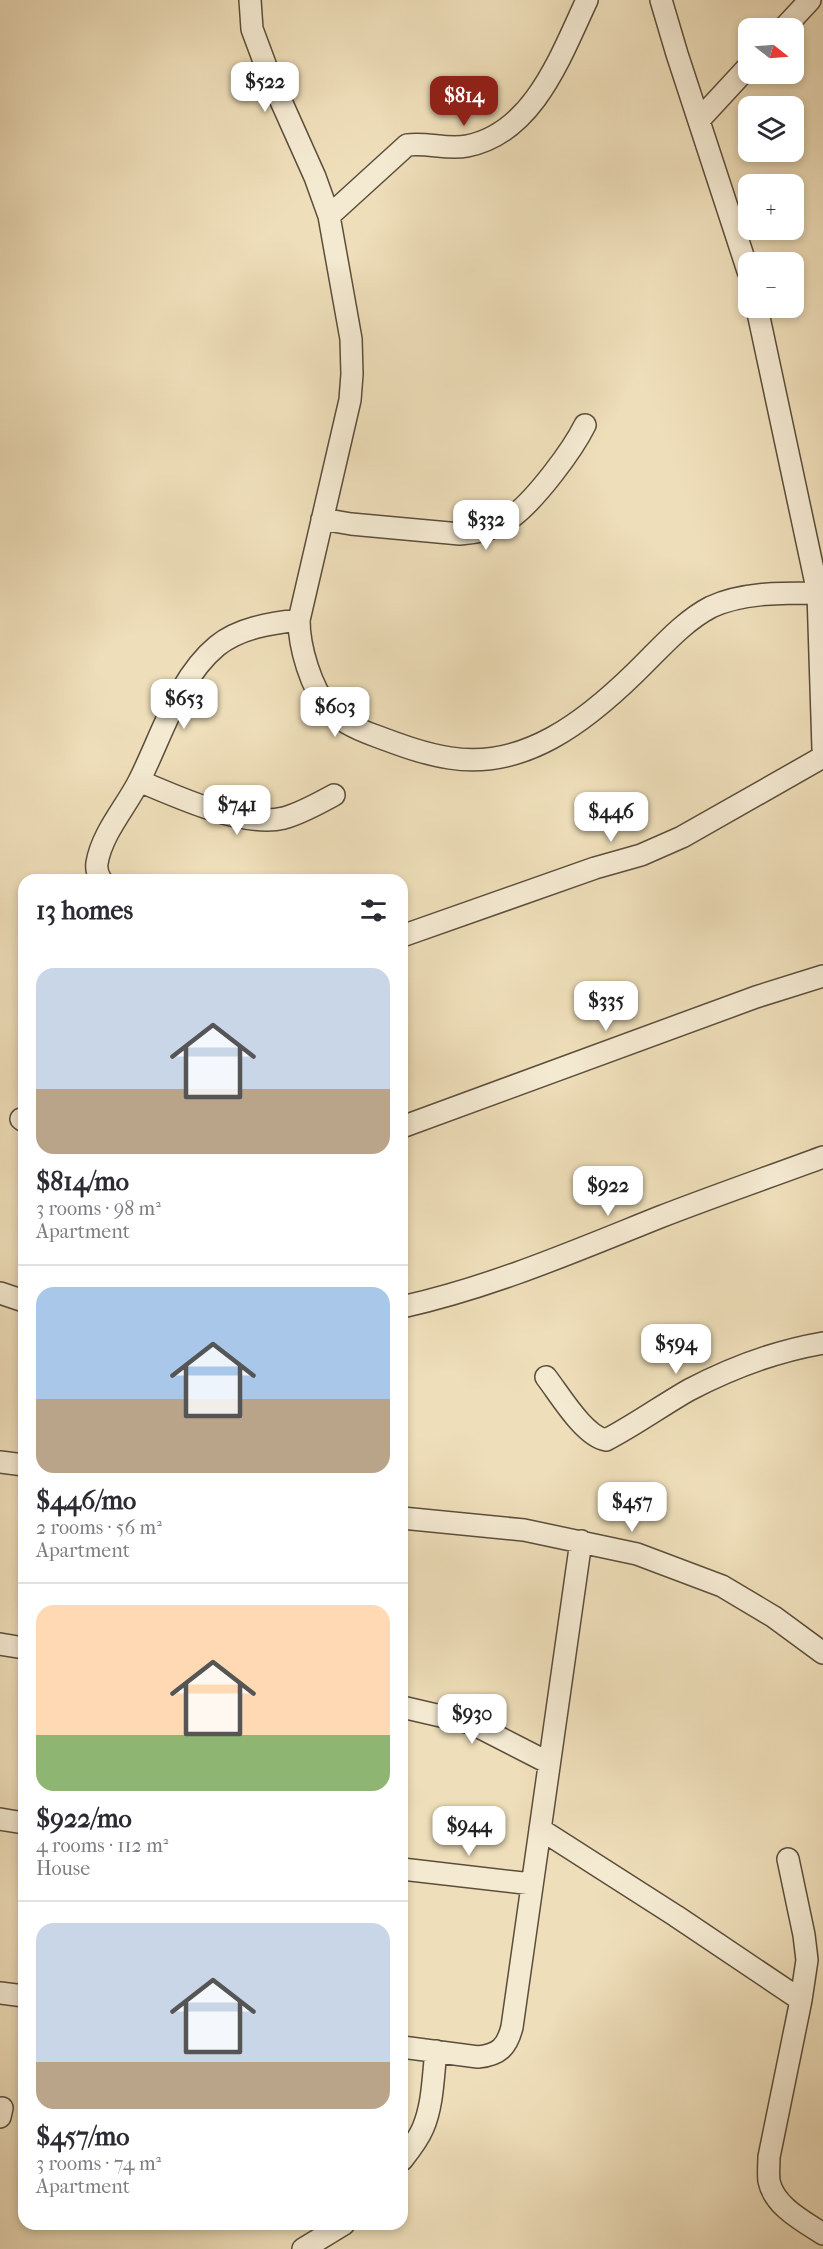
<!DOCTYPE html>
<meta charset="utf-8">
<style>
body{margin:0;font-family:"IM FELL French Canon",serif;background:#f2f2f3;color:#2b2b33;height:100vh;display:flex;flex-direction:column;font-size:22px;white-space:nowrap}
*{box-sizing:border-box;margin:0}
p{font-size:20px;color:#7c7c81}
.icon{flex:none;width:33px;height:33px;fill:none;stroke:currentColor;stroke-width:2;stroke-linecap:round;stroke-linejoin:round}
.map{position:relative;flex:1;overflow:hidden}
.sheet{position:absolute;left:18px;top:874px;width:390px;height:1356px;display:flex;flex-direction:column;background:#fff;border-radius:18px;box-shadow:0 3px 9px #0003}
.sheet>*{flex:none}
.needle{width:39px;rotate:107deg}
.controls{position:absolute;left:738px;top:18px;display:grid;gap:12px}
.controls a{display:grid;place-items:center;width:66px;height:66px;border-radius:12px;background:#fff;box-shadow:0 3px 9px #0003;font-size:30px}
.price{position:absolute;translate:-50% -51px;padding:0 14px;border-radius:12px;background:#fff;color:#222;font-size:20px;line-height:39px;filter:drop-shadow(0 2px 3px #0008)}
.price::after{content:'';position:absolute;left:50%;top:36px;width:18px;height:14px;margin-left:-9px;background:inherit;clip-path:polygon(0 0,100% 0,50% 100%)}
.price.active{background:#8f2418;color:#fff}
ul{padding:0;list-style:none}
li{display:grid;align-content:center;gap:12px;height:318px;padding:0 18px}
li+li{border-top:2px solid #e1e1e2}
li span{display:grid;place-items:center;height:186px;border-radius:18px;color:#555}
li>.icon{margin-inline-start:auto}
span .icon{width:108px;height:108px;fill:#fffc;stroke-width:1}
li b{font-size:26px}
h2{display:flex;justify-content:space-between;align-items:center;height:72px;padding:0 18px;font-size:26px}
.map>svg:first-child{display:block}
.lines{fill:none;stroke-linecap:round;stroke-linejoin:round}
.minor-casing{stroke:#5c4e3c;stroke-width:24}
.minor{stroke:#f4ead2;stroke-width:21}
</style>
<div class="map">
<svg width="823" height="2249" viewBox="0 0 823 2249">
<rect width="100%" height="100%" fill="#eedeb9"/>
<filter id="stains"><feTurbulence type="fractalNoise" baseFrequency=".00333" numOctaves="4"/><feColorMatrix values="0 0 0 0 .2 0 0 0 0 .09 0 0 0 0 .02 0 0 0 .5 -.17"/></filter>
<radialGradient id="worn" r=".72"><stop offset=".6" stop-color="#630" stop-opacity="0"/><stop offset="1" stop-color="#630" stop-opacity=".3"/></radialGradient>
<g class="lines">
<defs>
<path id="minor" d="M250 0 252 29 268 72 315 177 329 216 351 339 352 374 350 400 299 620C299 647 311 688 329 709 340 722 359 730 376 736 400 745 424 754 450 758 524 770 586 721 636 672 659 650 682 622 711 607 743 592 784 593 818 593
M661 0 677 54 748 271
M784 28 810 0
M699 120 748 67
M329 216 407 145C427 142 447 150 467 146 534 133 561 55 587 0
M757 308 818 593 823 749
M322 519 351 524 460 534C478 533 497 529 512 517 536 499 572 451 585 425
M139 781C178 797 243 828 284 818 302 813 319 803 334 795
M101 880C98 875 96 869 97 863 102 833 126 807 139 781 161 738 178 678 217 646 239 628 271 623 299 620
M402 936 595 868 641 855 682 837 823 757
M21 1119 24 1121
M402 1127 756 997 823 976
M0 1293 24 1301
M402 1307C492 1287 575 1251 660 1217 714 1196 769 1177 823 1157
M546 1377C560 1395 584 1436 606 1440 635 1425 661 1406 689 1390 731 1368 776 1351 823 1343
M0 1462 24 1465
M402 1518 524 1530 637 1554 722 1586 774 1617 823 1653
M0 1644 24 1648
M402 1707 471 1723 549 1763
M0 1819 24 1823
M540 1829 676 1916 801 2000
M788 1859 804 1935 807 1960 801 2000 769 2157C769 2164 768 2173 769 2181 774 2206 803 2221 823 2234
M402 1869 532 1884
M0 1993 24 1996
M402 2047 478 2057C499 2055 507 2047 512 2027L581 1541
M0 2117 2 2108
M402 2160C410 2150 418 2140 423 2128 433 2105 433 2076 436 2051
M303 2249 344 2224"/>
</defs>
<!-- minor casing -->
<use href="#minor" class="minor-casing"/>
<!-- minor -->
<use href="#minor" class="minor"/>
</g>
<rect width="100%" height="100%" filter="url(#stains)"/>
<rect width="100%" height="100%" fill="url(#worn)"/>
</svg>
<div class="controls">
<a><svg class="needle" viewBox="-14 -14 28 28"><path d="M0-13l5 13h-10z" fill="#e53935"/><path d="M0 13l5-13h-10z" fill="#7c7c81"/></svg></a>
<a><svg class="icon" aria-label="layers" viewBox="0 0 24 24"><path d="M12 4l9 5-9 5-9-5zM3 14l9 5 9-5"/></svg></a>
<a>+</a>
<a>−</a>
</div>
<b class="price" style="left:265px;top:113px">$522</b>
<b class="price active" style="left:464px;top:127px">$814</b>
<b class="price" style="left:486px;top:551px">$332</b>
<b class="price" style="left:184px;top:730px">$653</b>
<b class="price" style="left:335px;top:738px">$603</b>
<b class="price" style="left:237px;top:836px">$741</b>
<b class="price" style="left:611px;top:843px">$446</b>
<b class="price" style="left:606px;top:1032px">$335</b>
<b class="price" style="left:608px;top:1217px">$922</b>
<b class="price" style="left:676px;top:1375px">$594</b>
<b class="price" style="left:632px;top:1533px">$457</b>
<b class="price" style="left:472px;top:1745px">$930</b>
<b class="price" style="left:469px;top:1857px">$944</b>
<section class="sheet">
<h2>13 homes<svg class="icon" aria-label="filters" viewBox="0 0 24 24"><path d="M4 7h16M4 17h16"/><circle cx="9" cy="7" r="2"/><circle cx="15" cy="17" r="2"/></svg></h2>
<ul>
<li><span style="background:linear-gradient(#c9d6e8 65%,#b9a48a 0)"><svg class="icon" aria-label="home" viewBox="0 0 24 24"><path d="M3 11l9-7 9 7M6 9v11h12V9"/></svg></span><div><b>$814/mo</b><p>3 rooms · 98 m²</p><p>Apartment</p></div></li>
<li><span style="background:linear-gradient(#a9c7e8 60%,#b9a48a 0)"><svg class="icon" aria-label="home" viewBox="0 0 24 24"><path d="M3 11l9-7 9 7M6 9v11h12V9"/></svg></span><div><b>$446/mo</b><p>2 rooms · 56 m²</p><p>Apartment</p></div></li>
<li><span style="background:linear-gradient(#ffd9b3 70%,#8fb573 0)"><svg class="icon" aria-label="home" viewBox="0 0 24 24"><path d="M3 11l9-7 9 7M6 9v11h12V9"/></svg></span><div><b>$922/mo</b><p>4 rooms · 112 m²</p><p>House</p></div></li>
<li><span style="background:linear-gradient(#c9d6e8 75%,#b9a48a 0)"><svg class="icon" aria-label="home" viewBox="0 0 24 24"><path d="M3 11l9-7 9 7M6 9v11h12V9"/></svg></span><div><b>$457/mo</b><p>3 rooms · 74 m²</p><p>Apartment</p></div></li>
</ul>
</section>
</div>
